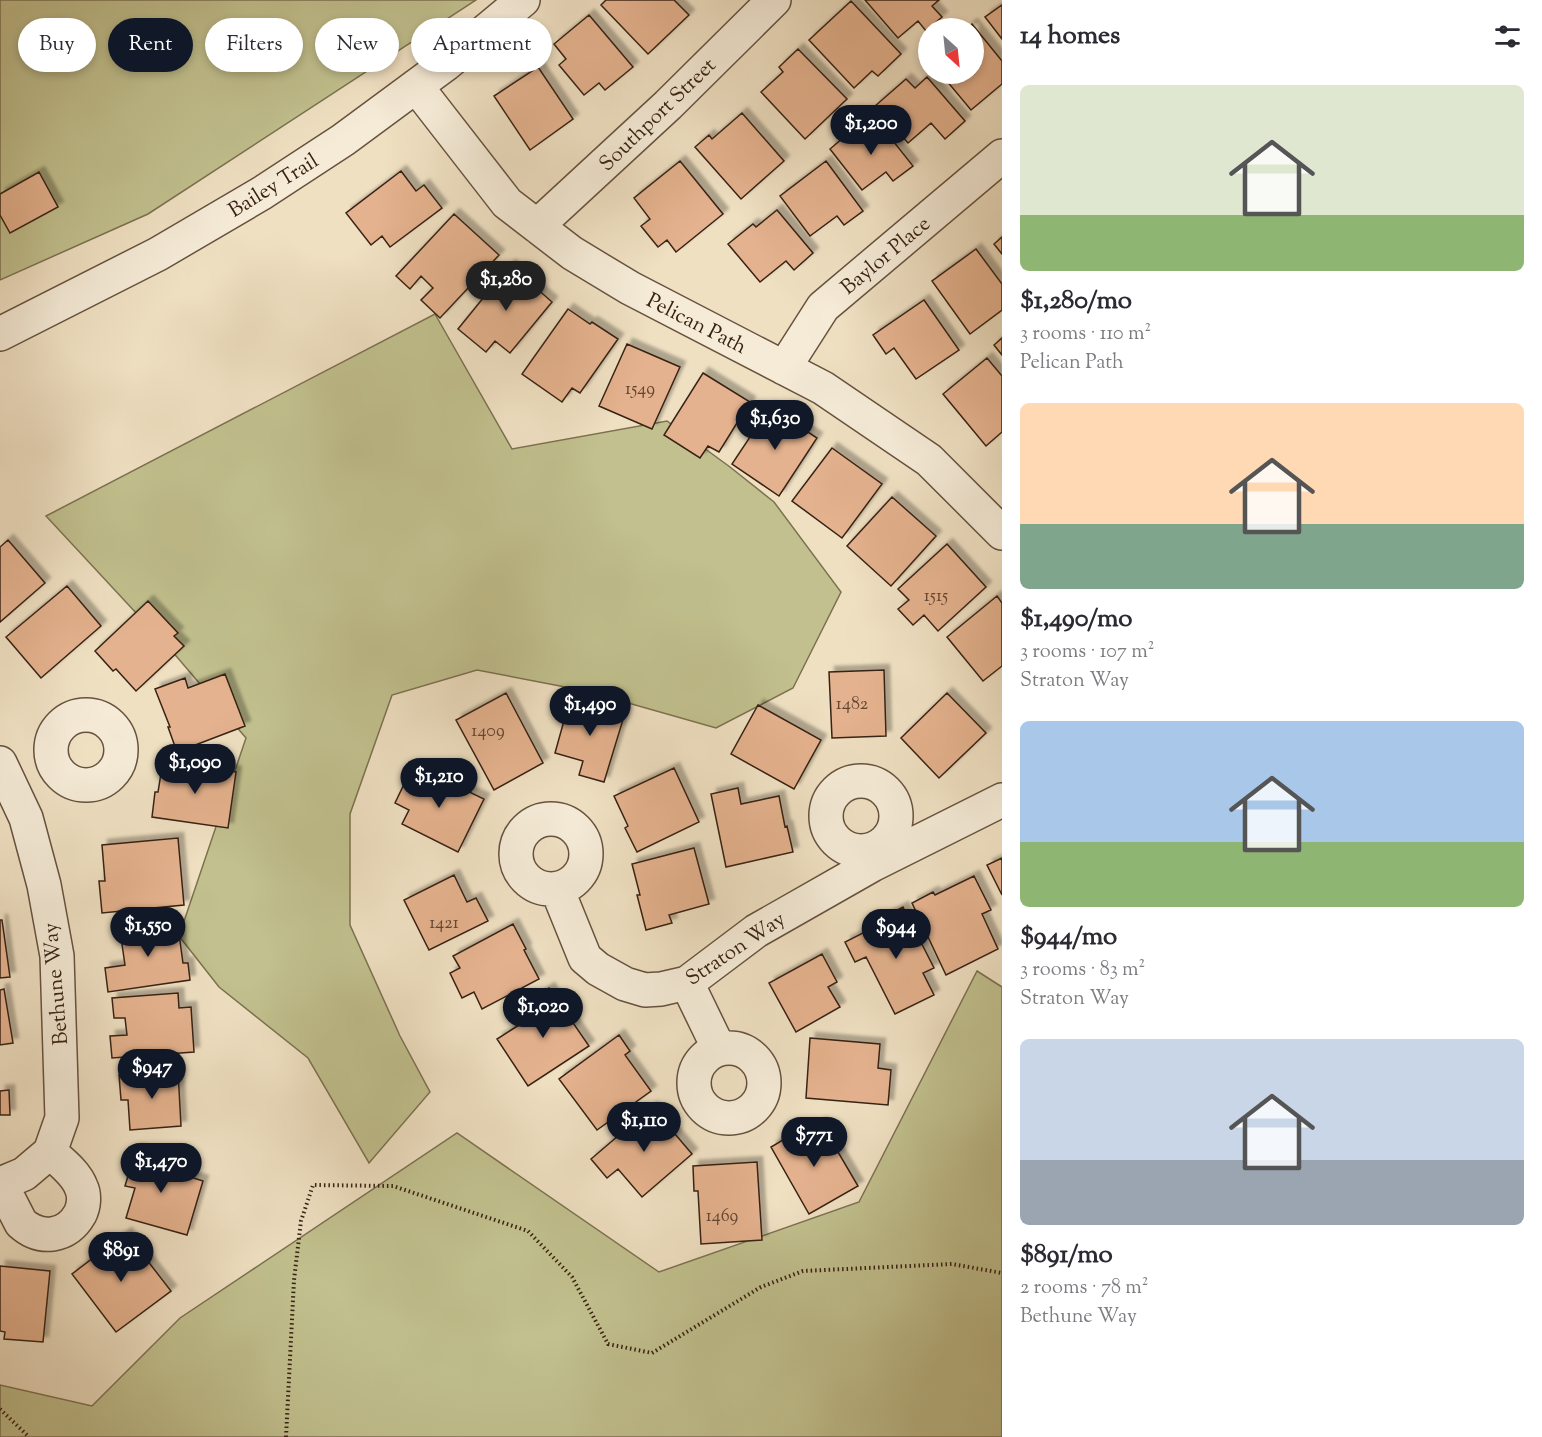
<!DOCTYPE html>
<meta charset="utf-8">
<style>
body{margin:0;font-family:"Sorts Mill Goudy",serif;background:#f7f7f7;color:#2b2b33;height:100vh;display:flex;flex-direction:column;font-size:22px;white-space:nowrap}
*{box-sizing:border-box;margin:0}
p{font-size:20px;color:#7c7c81}
.icon{flex:none;width:33px;height:33px;fill:none;stroke:currentColor;stroke-width:2;stroke-linecap:round;stroke-linejoin:round}
.map{position:relative;flex:1;overflow:hidden}
.drawer{display:flex;flex-direction:column;background:#fff;width:540px}
.drawer>*{flex:none}
.banner{position:absolute;left:18px;top:18px;width:570px;height:54px;display:flex;gap:12px}
.needle{width:39px;rotate:153deg}
.buttons{position:absolute;left:918px;top:18px;display:grid;gap:12px}
.buttons a{display:grid;place-items:center;width:66px;height:66px;border-radius:50%;background:#fff;box-shadow:0 3px 9px #0003;font-size:30px}
.price{position:absolute;translate:-50% -51px;padding:0 14px;border-radius:21px;background:#111827;color:#fff;font-size:20px;line-height:39px;filter:drop-shadow(0 2px 3px #0008)}
.price::after{content:'';position:absolute;left:50%;top:36px;width:18px;height:14px;margin-left:-9px;background:inherit;clip-path:polygon(0 0,100% 0,50% 100%)}
.price.active{background:#222;color:#fff}
ul{padding:0;list-style:none}
li{display:grid;align-content:center;gap:12px;height:318px;padding:0 18px}
li span{display:grid;place-items:center;height:186px;border-radius:9px;color:#555}
li>.icon{margin-inline-start:auto}
span .icon{width:108px;height:108px;fill:#fffc;stroke-width:1}
li b{font-size:26px}
h2{display:flex;justify-content:space-between;align-items:center;height:72px;padding:0 18px;font-size:26px}
.tag{padding:0 21px;border-radius:27px;background:#fff;box-shadow:0 3px 9px #0003;font-size:21px;line-height:54px}
.tag.active{background:#111827;color:#fff}
main{display:flex;flex:1;min-height:0}
.map>svg:first-child{display:block}
.green{fill:#c1c08e;stroke:#7c7150;stroke-width:1.5}
.building{fill:#e4b28e;stroke:#382213;stroke-width:1.5;filter:url(#shadow)}
.lines{fill:none;stroke-linecap:round;stroke-linejoin:round}
.minor-casing{stroke:#66523f;stroke-width:36}
.path{stroke:#382213;stroke-width:4;stroke-dasharray:1.5 3;stroke-linecap:butt}
.minor{stroke:#f5ebd7;stroke-width:33}
.labels{text-anchor:middle;stroke-width:4.5;stroke-linejoin:round;paint-order:stroke}
.number-label{font-size:18px;fill:#634632}
.street-label{font-size:21px;fill:#382213;stroke:#f5ebd7}
</style>
<main>
<div class="map">
<svg width="1002" height="1437" viewBox="0 0 1002 1437">
<defs>
<filter id="shadow"><feDropShadow dx="5.5" dy="-5.5" stdDeviation="1.5" flood-color="#0004"/></filter>
</defs>
<rect width="100%" height="100%" fill="#efe0c2"/>
<filter id="stains"><feTurbulence type="fractalNoise" baseFrequency=".00333" numOctaves="4"/><feColorMatrix values="0 0 0 0 .2 0 0 0 0 .09 0 0 0 0 .02 0 0 0 .5 -.17"/></filter>
<radialGradient id="worn" r=".72"><stop offset=".6" stop-color="#630" stop-opacity="0"/><stop offset="1" stop-color="#630" stop-opacity=".3"/></radialGradient>
<!-- green -->
<path class="green" d="M0 0H476L148 214 0 280Z
M435 314 512 449 667 421 730 467 774 502 841 592 793 688 716 728 586 691 477 670 392 695 350 814V925L400 1036 430 1092 369 1163 308 1058 219 987 179 936 246 738 177 657 46 516Z
M977 971 1002 987V1437H0V1385L92 1406 180 1318 457 1133 659 1272 859 1202Z"/>
<!-- building -->
<path class="building" d="M606 0H674L689 15 648 54 601 5Z
M865 0H939L932 6 942 17 926 31 918 21 898 38Z
M851 1 901 54 878 76 872 71 854 88 809 40Z
M1002 5V39L985 17Z
M589 15 633 67 605 90 599 83 584 95 559 65 566 59 554 44Z
M972 24 1002 61V84L971 110 941 74H974V28H967Z
M798 49 847 99 805 139 761 92 783 72 779 67Z
M538 67 573 119 530 150 494 96Z
M927 77 965 121 945 139 931 123 908 143 875 106 906 79 915 88Z
M742 113 784 161 741 199 695 147 709 135 712 139Z
M878 122 913 166 893 181 886 172 862 190 830 149 850 132 856 139Z
M680 161 723 214 676 252 667 240 658 247 641 226 650 219 634 198Z
M826 161 863 211 844 225 837 216 810 236 780 196Z
M401 171 416 191 424 185 442 208 390 247 382 236 371 245 346 213Z
M39 172 58 207 10 233 0 215V194Z
M777 210 813 253 794 270 786 261 760 282 728 244 753 224 756 227Z
M454 214 499 255 440 318 421 300 433 288 421 276 410 289 396 276Z
M1002 237V254L994 244Z
M976 249 1002 284V310L970 334 932 281Z
M510 265 552 302 510 353 495 341 486 352 458 329Z
M924 300 959 350 916 379 894 348 886 354 873 335Z
M568 309 590 324 592 322 618 339 580 393 572 388 562 402 522 374Z
M1002 338V355L994 345Z
M627 344 680 367 652 429 599 406Z
M987 358 1002 376V432L986 446 943 394Z
M703 373 750 402 719 452 708 446 700 458 664 435Z
M770 407 817 438 779 496 732 464Z
M832 448 882 484 842 538 792 501Z
M892 497 936 536 891 586 847 546Z
M8 540 45 583 0 622V547Z
M947 544 986 587 938 631 924 615 913 625 898 609 909 600 898 589Z
M67 586 101 626 41 678 6 637Z
M997 596 1002 603V666L983 681 947 637Z
M148 601 178 633 174 636 184 646 136 691 116 669 113 671 95 651Z
M884 670 886 736 832 738 829 672Z
M225 674 245 726 177 752 168 727H170L155 689 185 678 188 688Z
M506 693 543 763 494 790 456 720Z
M947 693 986 733 939 778 901 738Z
M570 699 594 706 595 704 625 713 604 782 579 775 583 761 555 753Z
M758 705 821 740 794 789 731 754Z
M163 761 236 772 228 828 152 817 155 792H158Z
M674 768 699 822 637 852 625 828 628 826 614 796Z
M426 771 484 799 458 852 402 824 409 810 395 803 408 776 420 782Z
M738 788 741 804 779 796 785 827 787 826 793 852 726 867 711 794Z
M178 838 184 905 102 913 99 881H105L102 845Z
M694 848 709 904 669 915 672 923 646 930 637 895H640L632 864Z
M1002 858V895L987 865Z
M454 875 467 902 476 898 488 921 429 950 404 900Z
M974 876 991 910 982 914 998 949 946 975 912 903 933 892 935 895Z
M903 907 934 968 923 973 934 995 895 1014 866 957 855 962 845 942 881 924 878 920Z
M155 919 157 930 178 927 183 963H188L190 980 108 992 105 968 125 965 119 924Z
M0 920H2L10 977 0 978Z
M513 924 526 949 524 950 539 979 482 1009 474 992 462 998 450 973 460 968 453 956Z
M822 954 837 982 828 987 840 1007 796 1032 769 983Z
M549 988 589 1046 528 1086 497 1039 530 1018 522 1006Z
M4 989 13 1043 0 1045V990Z
M178 993 179 1008 191 1007 194 1052 112 1058 110 1036 127 1035 125 1018H114L112 998Z
M619 1035 630 1051 625 1055 651 1091 597 1130 559 1079Z
M810 1038 880 1044 878 1068 891 1070 888 1105 806 1098Z
M178 1071 181 1126 130 1130 128 1100H121L119 1075Z
M9 1090 10 1115H0V1091Z
M652 1107 692 1154 642 1197 618 1169 607 1178 591 1159Z
M821 1123 858 1186 809 1214 771 1147 793 1134 795 1138Z
M136 1149 168 1158 165 1169 203 1181 187 1235 126 1218 135 1188 125 1186Z
M757 1162 762 1240 701 1244 698 1191H694L693 1166Z
M126 1233 171 1291 116 1332 72 1274Z
M0 1266 50 1271 43 1342 4 1339 5 1332 0 1331Z"/>
<g class="lines">
<defs>
<path id="minor" d="M416 86 507 203 572 253 630 288 823 388 929 460 1002 533
M537 226 668 105 774 0
M0 334 158 254 262 193 343 140 446 64 523 0
M784 368 823 307 1002 156
M51 750a35 35 0 1 1 70 0a35 35 0 1 1-70 0Z
M0 763 26 818 44 885 57 956 62 1118 50 1152 24 1174 0 1184
M826 816a35 35 0 1 1 70 0a35 35 0 1 1-70 0Z
M516 854a35 35 0 1 1 70 0a35 35 0 1 1-70 0Z
M557 889 585 958 598 969 625 984 645 990 661 989 687 983 756 931 872 865 1002 800
M687 983 719 1049
M694 1083a35 35 0 1 1 70 0a35 35 0 1 1-70 0Z
M1 1184 21 1223C41 1241 67 1237 80 1214 84 1206 85 1195 81 1187 76 1173 61 1162 50 1152"/>
</defs>
<!-- minor casing -->
<use href="#minor" class="minor-casing"/>
<!-- path -->
<path class="path" d="M0 1409 29 1437
M286 1437 294 1280 301 1221 313 1185 393 1186 528 1231 572 1277 608 1344 652 1353 761 1287 803 1271 952 1264 1002 1273"/>
<!-- minor -->
<use href="#minor" class="minor"/>
</g>
<g class="labels">
<!-- number labels -->
<g class="number-label">
<text x="640" y="394">1549</text>
<text x="936" y="601">1515</text>
<text x="852" y="709">1482</text>
<text x="488" y="736">1409</text>
<text x="444" y="928">1421</text>
<text x="722" y="1221">1469</text>
</g>
<!-- street labels -->
<g class="street-label">
<text transform="translate(657 114) rotate(-44)" y="7">Southport Street</text>
<text transform="translate(273 185) rotate(-32)" y="7">Bailey Trail</text>
<text transform="translate(885 255) rotate(-40)" y="7">Baylor Place</text>
<text transform="translate(697 323) rotate(27)" y="7">Pelican Path</text>
<text transform="translate(735 948) rotate(-34)" y="7">Straton Way</text>
<text transform="translate(55 984) rotate(-95)" y="7">Bethune Way</text>
</g>
</g>
<rect width="100%" height="100%" filter="url(#stains)"/>
<rect width="100%" height="100%" fill="url(#worn)"/>
</svg>
<div class="buttons">
<a><svg class="needle" viewBox="-14 -14 28 28"><path d="M0-13l5 13h-10z" fill="#e53935"/><path d="M0 13l5-13h-10z" fill="#7c7c81"/></svg></a>
</div>
<b class="price" style="left:871px;top:156px">$1,200</b>
<b class="price active" style="left:506px;top:312px">$1,280</b>
<b class="price" style="left:775px;top:451px">$1,630</b>
<b class="price" style="left:590px;top:737px">$1,490</b>
<b class="price" style="left:195px;top:795px">$1,090</b>
<b class="price" style="left:439px;top:809px">$1,210</b>
<b class="price" style="left:148px;top:958px">$1,550</b>
<b class="price" style="left:896px;top:960px">$944</b>
<b class="price" style="left:543px;top:1039px">$1,020</b>
<b class="price" style="left:152px;top:1100px">$947</b>
<b class="price" style="left:644px;top:1153px">$1,110</b>
<b class="price" style="left:814px;top:1168px">$771</b>
<b class="price" style="left:161px;top:1194px">$1,470</b>
<b class="price" style="left:121px;top:1283px">$891</b>
<div class="banner">
<a class="tag">Buy</a>
<a class="tag active">Rent</a>
<a class="tag">Filters</a>
<a class="tag">New</a>
<a class="tag">Apartment</a>
</div>
</div>
<section class="drawer">
<h2>14 homes<svg class="icon" aria-label="filters" viewBox="0 0 24 24"><path d="M4 7h16M4 17h16"/><circle cx="9" cy="7" r="2"/><circle cx="15" cy="17" r="2"/></svg></h2>
<ul>
<li><span style="background:linear-gradient(#dfe7d0 70%,#8fb573 0)"><svg class="icon" aria-label="home" viewBox="0 0 24 24"><path d="M3 11l9-7 9 7M6 9v11h12V9"/></svg></span><div><b>$1,280/mo</b><p>3 rooms · 110 m²</p><p>Pelican Path</p></div></li>
<li><span style="background:linear-gradient(#ffd9b3 65%,#7fa58c 0)"><svg class="icon" aria-label="home" viewBox="0 0 24 24"><path d="M3 11l9-7 9 7M6 9v11h12V9"/></svg></span><div><b>$1,490/mo</b><p>3 rooms · 107 m²</p><p>Straton Way</p></div></li>
<li><span style="background:linear-gradient(#a9c7e8 65%,#8fb573 0)"><svg class="icon" aria-label="home" viewBox="0 0 24 24"><path d="M3 11l9-7 9 7M6 9v11h12V9"/></svg></span><div><b>$944/mo</b><p>3 rooms · 83 m²</p><p>Straton Way</p></div></li>
<li><span style="background:linear-gradient(#c9d6e8 65%,#9aa5b1 0)"><svg class="icon" aria-label="home" viewBox="0 0 24 24"><path d="M3 11l9-7 9 7M6 9v11h12V9"/></svg></span><div><b>$891/mo</b><p>2 rooms · 78 m²</p><p>Bethune Way</p></div></li>
</ul>
</section>
</main>
